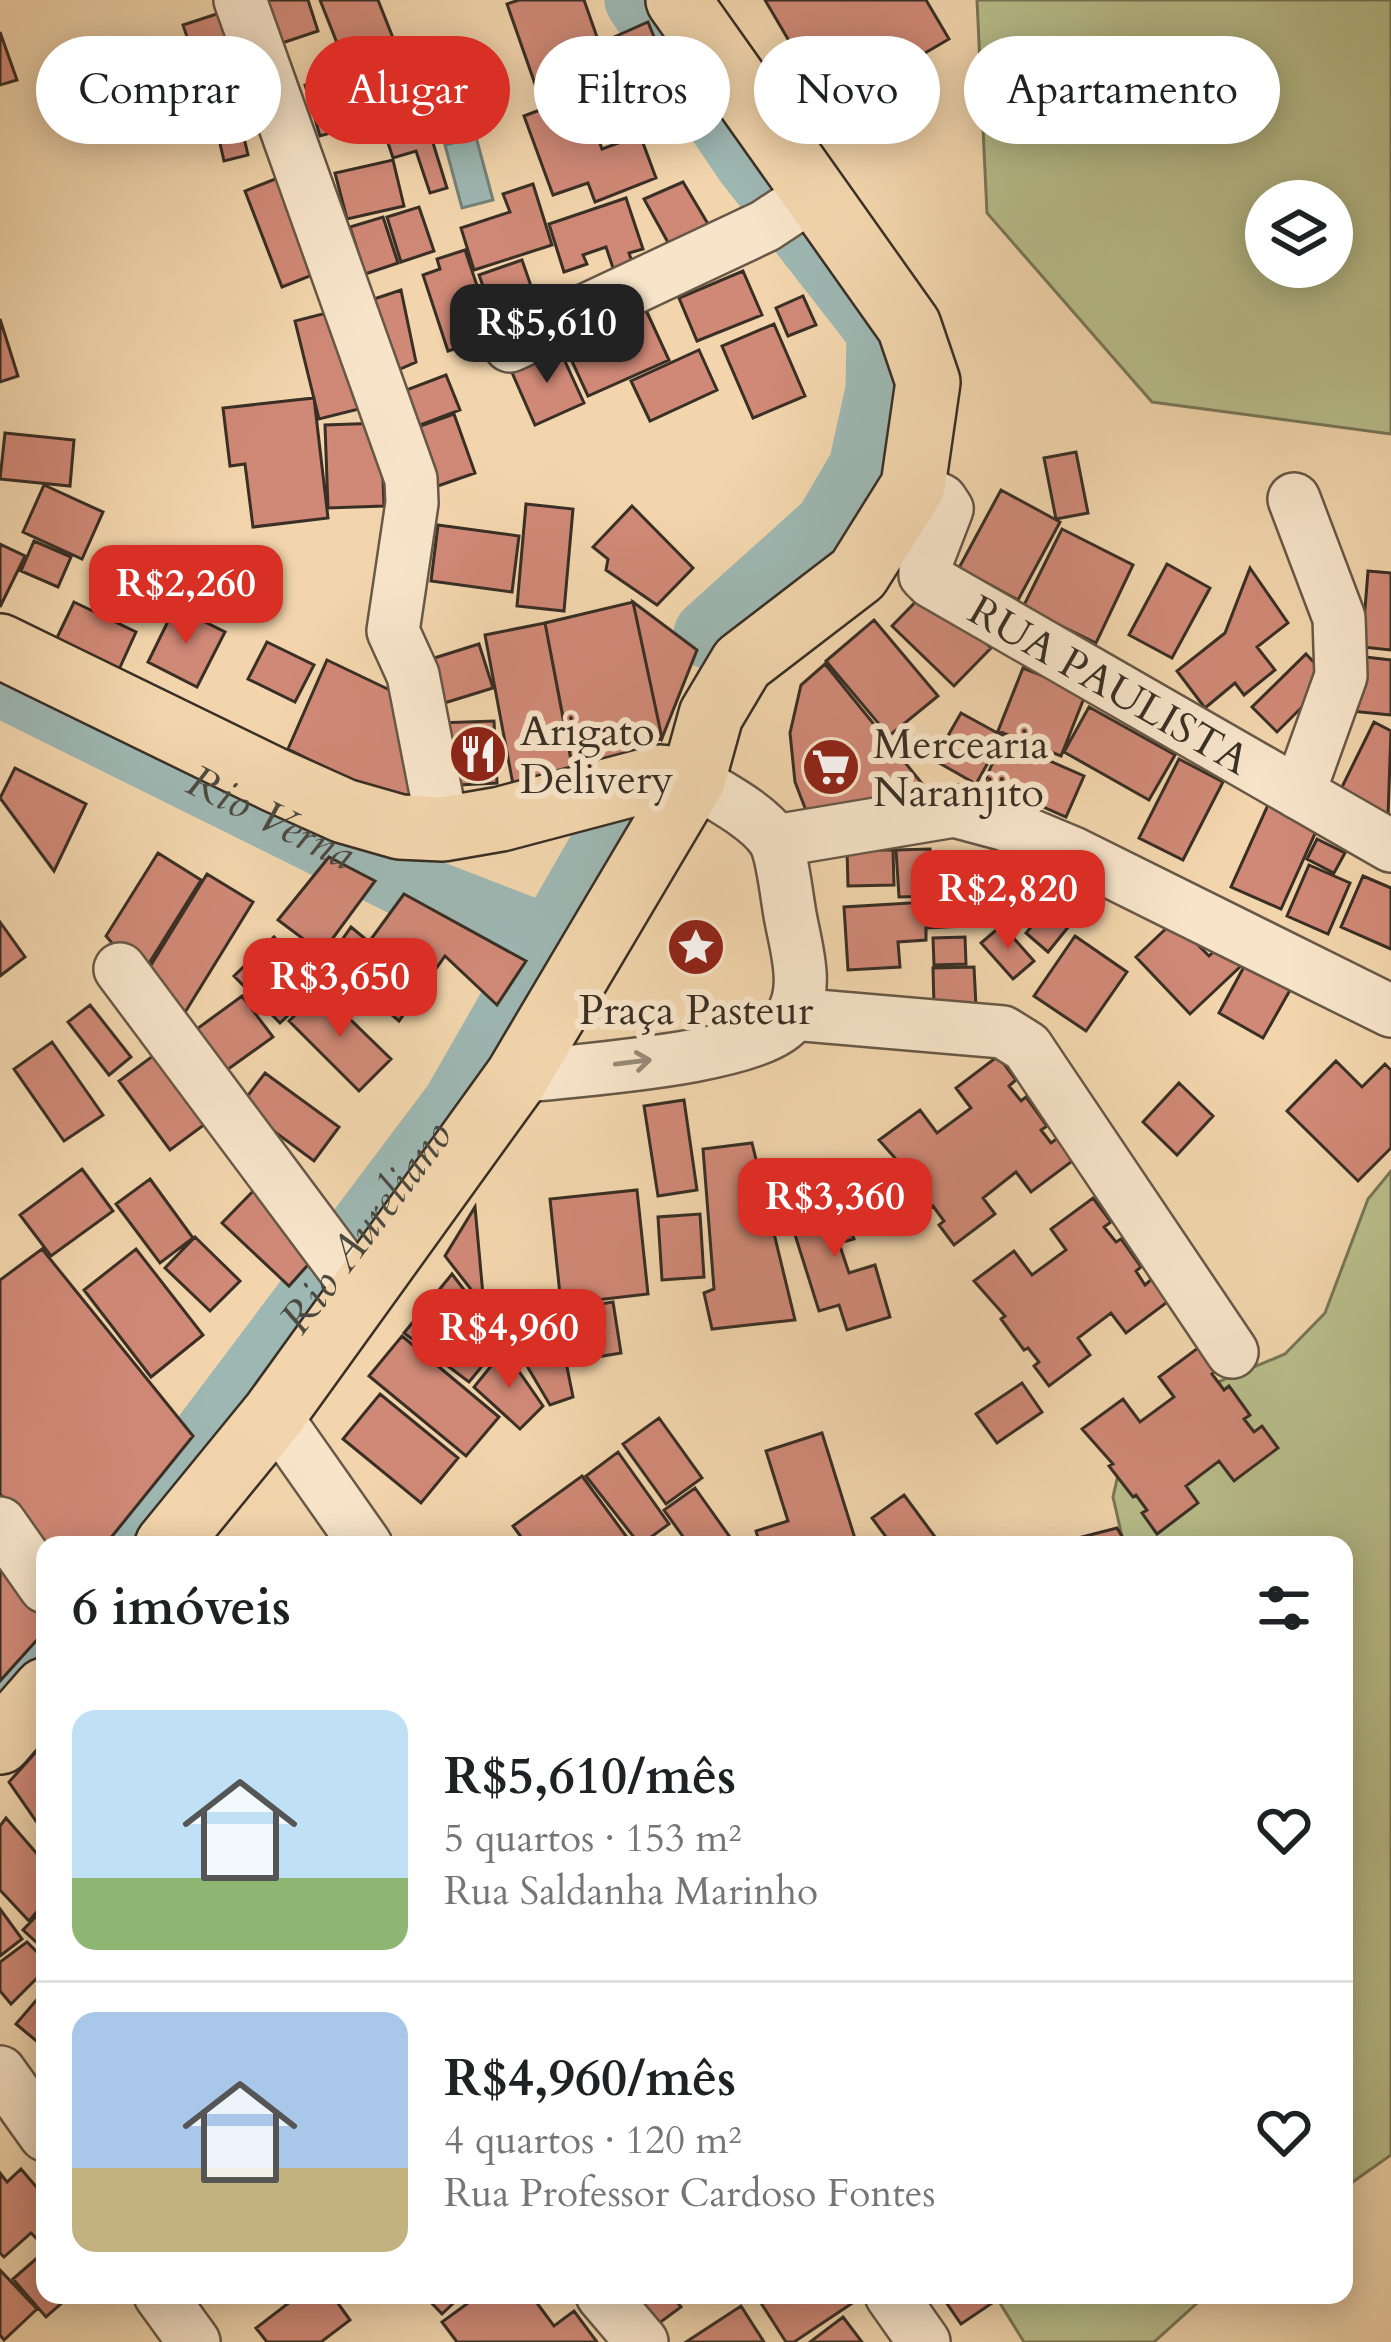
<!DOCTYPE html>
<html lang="pt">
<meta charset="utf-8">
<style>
body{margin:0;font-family:Cardo,serif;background:#f2f2f2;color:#202124;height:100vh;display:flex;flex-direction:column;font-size:45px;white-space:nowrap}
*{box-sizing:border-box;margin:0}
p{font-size:39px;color:#757577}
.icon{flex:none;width:66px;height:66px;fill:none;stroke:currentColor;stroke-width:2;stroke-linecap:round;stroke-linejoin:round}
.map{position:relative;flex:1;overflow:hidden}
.drawer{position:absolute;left:36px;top:1536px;width:1317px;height:768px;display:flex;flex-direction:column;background:#fff;border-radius:24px;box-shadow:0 6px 30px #0003}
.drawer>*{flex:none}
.banner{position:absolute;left:36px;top:36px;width:1320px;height:108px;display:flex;gap:24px}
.controls{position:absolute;left:1245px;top:180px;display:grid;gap:24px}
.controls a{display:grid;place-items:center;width:108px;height:108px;border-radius:50%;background:#fff;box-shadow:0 6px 30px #0003;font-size:60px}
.price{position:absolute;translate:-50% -102px;padding:0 27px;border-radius:24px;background:#d93025;color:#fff;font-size:39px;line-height:78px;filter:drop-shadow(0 3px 6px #0008)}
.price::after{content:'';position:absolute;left:50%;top:72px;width:36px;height:27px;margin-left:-18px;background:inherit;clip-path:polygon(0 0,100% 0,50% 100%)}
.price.active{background:#222;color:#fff}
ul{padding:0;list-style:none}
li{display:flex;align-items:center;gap:36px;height:300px;padding:0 36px}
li+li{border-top:3px solid #e0e0e0}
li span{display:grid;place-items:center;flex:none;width:336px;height:240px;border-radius:24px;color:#555}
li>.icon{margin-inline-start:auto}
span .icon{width:144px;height:144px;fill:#fffc;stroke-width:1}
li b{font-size:51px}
h2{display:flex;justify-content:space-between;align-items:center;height:144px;padding:0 36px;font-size:51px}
.chip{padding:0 42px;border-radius:54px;background:#fff;box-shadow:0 6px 30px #0003;font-size:42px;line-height:108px}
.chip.active{background:#d93025;color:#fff}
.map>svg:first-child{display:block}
.green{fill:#b8be8b;stroke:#787658;stroke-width:3;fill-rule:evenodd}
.water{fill:#9db7b2;stroke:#75817a;stroke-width:3}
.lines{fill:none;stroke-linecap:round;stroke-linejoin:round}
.river{stroke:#9db7b2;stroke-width:69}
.building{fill:#d08977;stroke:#392f25;stroke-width:3}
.minor-casing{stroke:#675847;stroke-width:56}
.major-casing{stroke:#392f25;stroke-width:68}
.minor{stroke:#f7e4c9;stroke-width:51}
.major{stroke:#f2d5ac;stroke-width:63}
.oneway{stroke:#988a77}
.labels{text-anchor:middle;stroke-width:12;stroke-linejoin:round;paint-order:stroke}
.street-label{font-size:42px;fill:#392f25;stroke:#f7e4c9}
.poi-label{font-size:42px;fill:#392f25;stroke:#f7e4c9;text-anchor:start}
.water-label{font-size:45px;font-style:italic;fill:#4d4a41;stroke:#f7e4c9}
</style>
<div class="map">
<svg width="1391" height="2342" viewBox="0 0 1391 2342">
<rect width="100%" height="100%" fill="#f2d5ac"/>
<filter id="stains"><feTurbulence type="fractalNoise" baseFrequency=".00167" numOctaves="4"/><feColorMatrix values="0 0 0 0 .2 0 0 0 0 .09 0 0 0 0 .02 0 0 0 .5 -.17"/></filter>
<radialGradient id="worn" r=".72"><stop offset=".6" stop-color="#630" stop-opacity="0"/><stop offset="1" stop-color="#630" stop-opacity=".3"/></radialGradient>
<!-- green -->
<path class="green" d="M977 0H1391V434L1152 402 987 213ZM1266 201H1332V267H1266Z
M1391 1171V2155L1344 2188V1545H1124L1113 1497 1124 1448 1187 1395 1285 1354 1325 1313 1368 1199Z
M995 2295H1206L1154 2342H1024Z"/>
<!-- water -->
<path class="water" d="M476 137 493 200 462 208 445 145Z"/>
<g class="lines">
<!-- river -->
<g class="river">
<path d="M639 0 749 162 881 331 880 390 863 467 829 525 708 634"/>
<path id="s1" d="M0 682 422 891 549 940"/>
<path id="s2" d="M125 1545 457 1104 616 826"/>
<path d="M0 1696 45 1644"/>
</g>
</g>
<!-- building -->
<path class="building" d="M255 0H308L318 31 270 47Z
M320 0H378L393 38 343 58Z
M519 0H584L611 77 541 101 507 4Z
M765 0H926L949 39 829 109Z
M232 9 253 75 205 90 183 25Z
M648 22 658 47 623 63 612 38Z
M0 32 17 80 0 85Z
M387 62 401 113 320 136 305 85Z
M262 92 270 122 242 129 248 155 224 161 211 104Z
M582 94 602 149 640 135 656 178 595 202 588 183 553 195 524 116Z
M429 130 447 188 430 193 416 151 393 158 388 143Z
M393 160 404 206 347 219 335 173Z
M288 174 325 270 282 287 245 191Z
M683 182 714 234 675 255 644 199Z
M533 184 552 245 474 270 461 228 510 212 503 194Z
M626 198 643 249 629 253 638 280 619 286 606 247 583 255 587 264 564 272 549 224Z
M419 207 434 251 401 262 387 217Z
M383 217 398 263 365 274 350 227Z
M465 250 494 336 448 351 423 275 440 269 437 259Z
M522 260 540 312 498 328 479 275Z
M743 271 762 315 697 341 679 298Z
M401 290 416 362 382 377 362 303Z
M803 296 816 325 788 336 776 308Z
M645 308 669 360 588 396 564 344Z
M338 310 363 408 319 419 295 321Z
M0 319 18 376 0 382Z
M774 324 805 396 753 418 722 346Z
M558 346 584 403 535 425 510 368Z
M699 350 717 390 650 421 631 381Z
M446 375 460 410 415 427 401 392Z
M314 398 328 518 253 527 245 464 230 466 223 408Z
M454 414 475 473 432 488 412 429Z
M381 423 384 506 328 508 325 425Z
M5 433 74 440 70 486 0 479Z
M1076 452 1088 513 1056 519 1044 458Z
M44 485 103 512 82 559 23 532Z
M1001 490 1060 522 1018 600 959 568Z
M526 504 573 509 564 611 517 606Z
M632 506 693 568 657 605 606 570 608 559 593 547Z
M438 525 519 536 512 592 431 581Z
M1062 529 1133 565 1096 643 1023 607Z
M34 541 71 557 58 587 21 571Z
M0 544 25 556 0 607Z
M1167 564 1210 588 1172 658 1129 635Z
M1250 568 1288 623 1257 647 1275 670 1244 695 1235 683 1205 708 1177 671 1225 633Z
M1368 571 1391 573V650L1362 647Z
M929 588 991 648 954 686 892 626Z
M74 602 136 632 116 676 53 646Z
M633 602 662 738 574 776 545 623Z
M633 602 697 650 662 738Z
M175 607 225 632 197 687 148 662Z
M874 620 938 696 889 736 826 661Z
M545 623 576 785 515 795 485 635Z
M267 642 314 665 295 702 248 679Z
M479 644 493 688 428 708 415 664Z
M1306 654 1330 679 1277 732 1252 707Z
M1357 656 1391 660V715L1350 711Z
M327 660 396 693 430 797 374 792 288 749Z
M825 664 933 797 818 820 805 808 795 782 790 733 801 685Z
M1023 668 1086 693 1061 756 998 731Z
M1089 707 1175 755 1149 800 1064 752Z
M961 713 1003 736 976 784 934 760Z
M494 721 497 783 440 786 438 723Z
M1374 722 1391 731 1388 817 1339 793Z
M1002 740 1084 776 1066 817 985 781Z
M1179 759 1223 782 1183 860 1139 838Z
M15 768 86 804 54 871 0 798Z
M1272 796 1322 818 1281 909 1231 887Z
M1317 839 1345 853 1334 873 1307 859Z
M930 849 932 896 899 897 896 850Z
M847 850H893L894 885 848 886Z
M998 852 1047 885 1019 925 970 891Z
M158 853 201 880 141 976 106 936Z
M329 857 375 881 322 953 278 920Z
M1309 865 1350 883 1328 934 1287 916Z
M207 874 253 902 176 1027 140 983Z
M1363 876 1391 888V949L1341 927Z
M404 894 526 961 497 1005 445 956 399 1021 328 960 351 927 369 942Z
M1056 897 1078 915 1048 952 1026 933Z
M960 900 962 926 926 928V940L898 942 900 967 848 970 844 907Z
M1174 921 1209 956 1222 944 1242 965 1190 1014 1136 957Z
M0 922 25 957 0 976Z
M1002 925 1034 961 1013 979 981 943Z
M1075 936 1127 972 1086 1031 1034 996Z
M274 937 320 985 280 1023 234 976Z
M965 937 966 964 934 965 933 938Z
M1253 950 1298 976 1263 1038 1219 1013Z
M974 967 976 1006 934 1007 933 968Z
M320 990 391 1059 359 1091 289 1021Z
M242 996 273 1037 220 1075 190 1034Z
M90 1005 131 1057 109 1075 68 1022Z
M52 1042 103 1115 64 1141 14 1069Z
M165 1047 216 1116 170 1150 119 1081Z
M998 1056 1016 1080 1009 1086 1021 1101 1026 1097 1047 1126 1041 1130 1051 1143 1059 1137 1075 1159 1031 1192 1016 1172 983 1198 995 1214 954 1245 939 1225 944 1221 933 1206 930 1209 907 1178 910 1175 879 1140 920 1110 937 1133 971 1108 956 1088Z
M1336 1061 1362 1087 1385 1064 1391 1070V1148L1358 1181 1287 1111Z
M265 1073 339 1127 314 1161 240 1106Z
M1179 1083 1213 1116 1177 1155 1143 1122Z
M684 1100 697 1190 658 1196 644 1106Z
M752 1143 795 1320 712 1329 704 1293 714 1289 703 1149Z
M82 1169 113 1211 51 1256 20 1215Z
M150 1179 193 1238 160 1263 116 1204Z
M258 1186 324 1247 289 1286 222 1223Z
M838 1186 854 1239 839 1243 849 1273 875 1265 890 1317 847 1330 839 1305 819 1311 785 1203Z
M637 1190 648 1294 561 1304 550 1199Z
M1093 1198 1111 1222 1104 1227 1116 1242 1121 1239 1141 1267 1136 1271 1145 1285 1153 1278 1170 1300 1126 1333 1111 1313 1078 1338 1090 1355 1049 1386 1034 1366 1039 1362 1028 1348 1024 1350 1001 1319 1005 1316 974 1281 1014 1251 1032 1275 1066 1250 1051 1229Z
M475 1207 484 1306 445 1256Z
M700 1214 704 1277 662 1280 658 1217Z
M195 1237 240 1281 210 1311 165 1268Z
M42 1249 193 1436 105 1545H45V1554L0 1494V1280Z
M136 1249 203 1335 151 1377 84 1290Z
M452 1274 503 1341 469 1382 404 1333Z
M613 1302 621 1353 567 1362 558 1311Z
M555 1307 573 1397 550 1405 501 1322Z
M402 1336 499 1417 466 1456 369 1376Z
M1202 1345 1219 1369 1212 1374 1224 1390 1229 1386 1250 1415 1244 1419 1254 1432 1262 1426 1278 1448 1234 1481 1219 1461 1186 1486 1198 1503 1157 1534 1142 1513 1147 1510 1136 1495 1133 1497 1109 1466 1113 1464 1082 1429 1123 1399 1140 1422 1174 1397 1159 1377Z
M504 1350 543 1406 520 1429 474 1387Z
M1022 1383 1042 1412 997 1443 976 1414Z
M380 1394 458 1458 421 1503 343 1439Z
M659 1418 702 1478 666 1504 623 1444Z
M822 1433 857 1545H760L756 1531 788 1521 766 1451Z
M618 1452 669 1524 640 1545 586 1476Z
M582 1476 626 1536 613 1545H582L579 1541 573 1545H527L513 1526Z
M695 1488 732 1540 725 1545H689L664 1510Z
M904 1495 941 1545H892L872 1518Z
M1117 1528 1127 1545H1077L1074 1539Z
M0 1559 45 1616V1631L0 1681Z
M45 1742V1834L9 1782Z
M6 1818 45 1863V1902L29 1921 0 1890V1826Z
M45 1907V1950L23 1930Z
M0 1909 22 1939 0 1956Z
M27 1942 45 1960V1970L11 2004 0 1991V1962Z
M45 1990V2048L16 2024Z
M21 2169 45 2197V2247L31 2233 4 2257 0 2253V2173L7 2182Z
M45 2251V2295H71L46 2317 13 2279Z
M0 2270 37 2309 4 2340 0 2335Z
M299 2295H332L350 2320 321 2342H267L256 2328Z
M424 2295H462L442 2314Z
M479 2295H531L554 2326 574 2311 597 2342H457L442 2322Z
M612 2295H672L681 2307 643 2335Z
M773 2295H863V2296L794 2342H786L761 2303Z
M941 2295H1004L961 2324Z
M741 2306 764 2342H686Z
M843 2317 862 2342H810Z"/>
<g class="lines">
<defs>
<g id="minor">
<path d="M240 0 411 479 412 503 393 631 413 675 443 829"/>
<path d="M510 346 765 226 812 195"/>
<path id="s3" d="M913 486 941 500 947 509 925 566V575L932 582 1391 846"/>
<path d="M1294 499 1339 618 1341 676 1299 793"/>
<path d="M775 841 954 811 1006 825 1073 853 1391 1011"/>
<path d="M120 969 362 1293"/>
<path d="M793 1014 1003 1032 1027 1047 1041 1068 1232 1352"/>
<path d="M517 1077C573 1070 761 1060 790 1018 809 990 797 951 791 920 787 901 783 855 774 840 759 816 717 795 693 780"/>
<path d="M274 1414 366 1545"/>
<path d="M0 1523 45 1587"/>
<path d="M0 2072 45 2135"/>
<path d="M160 2295 194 2342"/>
<path d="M602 2295 642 2342"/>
<path d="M891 2295 924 2342"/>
</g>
<path id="major" d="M0 646 275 780 344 811 400 827 443 829 501 819 660 777 693 780
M167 1545 274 1414 517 1077 693 780 711 715 742 663 858 574 913 486 928 382 909 326 678 0
M0 1742 45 1690"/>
</defs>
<!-- minor casing -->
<use href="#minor" class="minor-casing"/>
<!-- major casing -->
<use href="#major" class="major-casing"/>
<!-- minor -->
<use href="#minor" class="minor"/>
<!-- major -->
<use href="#major" class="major"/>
</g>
<!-- one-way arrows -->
<defs><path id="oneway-shaft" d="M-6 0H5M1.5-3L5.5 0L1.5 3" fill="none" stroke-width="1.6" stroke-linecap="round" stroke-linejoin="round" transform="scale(3)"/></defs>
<use class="oneway" href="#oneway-shaft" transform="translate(633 1062) rotate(-7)"/>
<!-- icons -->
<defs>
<symbol id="restaurant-disc" viewBox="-11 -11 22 22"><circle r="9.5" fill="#8f2418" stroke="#f7e4c9"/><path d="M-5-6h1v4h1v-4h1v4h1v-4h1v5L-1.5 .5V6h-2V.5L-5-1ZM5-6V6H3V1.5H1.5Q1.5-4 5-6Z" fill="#fff"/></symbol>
<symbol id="supermarket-disc" viewBox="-11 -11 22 22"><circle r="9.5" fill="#8f2418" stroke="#f7e4c9"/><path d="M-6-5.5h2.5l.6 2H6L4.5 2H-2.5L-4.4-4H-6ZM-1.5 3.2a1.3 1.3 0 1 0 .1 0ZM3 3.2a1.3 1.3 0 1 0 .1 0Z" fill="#fff"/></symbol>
<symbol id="sight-disc" viewBox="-11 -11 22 22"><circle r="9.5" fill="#8f2418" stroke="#f7e4c9"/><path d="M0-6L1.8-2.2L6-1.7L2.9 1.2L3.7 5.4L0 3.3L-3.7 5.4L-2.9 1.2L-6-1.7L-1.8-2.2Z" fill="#fff"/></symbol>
</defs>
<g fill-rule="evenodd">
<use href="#restaurant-disc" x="445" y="721" width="66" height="66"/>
<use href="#supermarket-disc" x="798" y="734" width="66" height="66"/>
<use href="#sight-disc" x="663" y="914" width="66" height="66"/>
</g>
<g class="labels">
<!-- street labels -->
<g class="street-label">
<text dy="15" stroke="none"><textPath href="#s3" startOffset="327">RUA PAULISTA</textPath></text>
</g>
<!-- poi labels -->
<g class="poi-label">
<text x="520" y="745">Arigato<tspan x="520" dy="48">Delivery</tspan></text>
<text x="873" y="758">Mercearia<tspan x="873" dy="48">Naranjito</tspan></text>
<text x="696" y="1024" text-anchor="middle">Praça Pasteur</text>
</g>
<!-- water labels -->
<g class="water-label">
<text dy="16" stroke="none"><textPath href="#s1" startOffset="303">Rio Verna</textPath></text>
<text dy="16" stroke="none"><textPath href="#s2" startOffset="399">Rio Aureliano</textPath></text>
</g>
</g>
<rect width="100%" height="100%" filter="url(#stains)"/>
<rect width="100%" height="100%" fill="url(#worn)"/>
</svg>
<div class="controls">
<a><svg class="icon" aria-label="layers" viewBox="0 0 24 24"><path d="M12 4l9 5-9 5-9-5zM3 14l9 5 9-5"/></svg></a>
</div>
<b class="price active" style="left:547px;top:386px">R$5,610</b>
<b class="price" style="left:186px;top:647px">R$2,260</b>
<b class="price" style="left:1008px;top:952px">R$2,820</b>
<b class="price" style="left:340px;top:1040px">R$3,650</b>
<b class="price" style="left:835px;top:1260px">R$3,360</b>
<b class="price" style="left:509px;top:1391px">R$4,960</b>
<div class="banner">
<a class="chip">Comprar</a>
<a class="chip active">Alugar</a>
<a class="chip">Filtros</a>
<a class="chip">Novo</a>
<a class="chip">Apartamento</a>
</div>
<section class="drawer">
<h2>6 imóveis<svg class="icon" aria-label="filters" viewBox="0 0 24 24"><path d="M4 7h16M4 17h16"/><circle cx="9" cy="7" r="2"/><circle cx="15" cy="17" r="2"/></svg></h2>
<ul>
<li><span style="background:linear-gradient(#bfe0f5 70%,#8fb573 0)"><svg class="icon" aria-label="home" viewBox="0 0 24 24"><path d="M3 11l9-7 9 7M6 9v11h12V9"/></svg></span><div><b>R$5,610/mês</b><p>5 quartos · 153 m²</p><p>Rua Saldanha Marinho</p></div><svg class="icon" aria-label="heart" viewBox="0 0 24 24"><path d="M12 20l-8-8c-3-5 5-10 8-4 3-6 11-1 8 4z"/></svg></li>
<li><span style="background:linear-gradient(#a9c7e8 65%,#c2b280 0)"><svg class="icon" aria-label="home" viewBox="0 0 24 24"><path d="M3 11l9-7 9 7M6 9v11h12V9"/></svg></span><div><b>R$4,960/mês</b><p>4 quartos · 120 m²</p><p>Rua Professor Cardoso Fontes</p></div><svg class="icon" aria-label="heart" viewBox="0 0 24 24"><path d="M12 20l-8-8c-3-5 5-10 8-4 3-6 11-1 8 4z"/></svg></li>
</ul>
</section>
</div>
